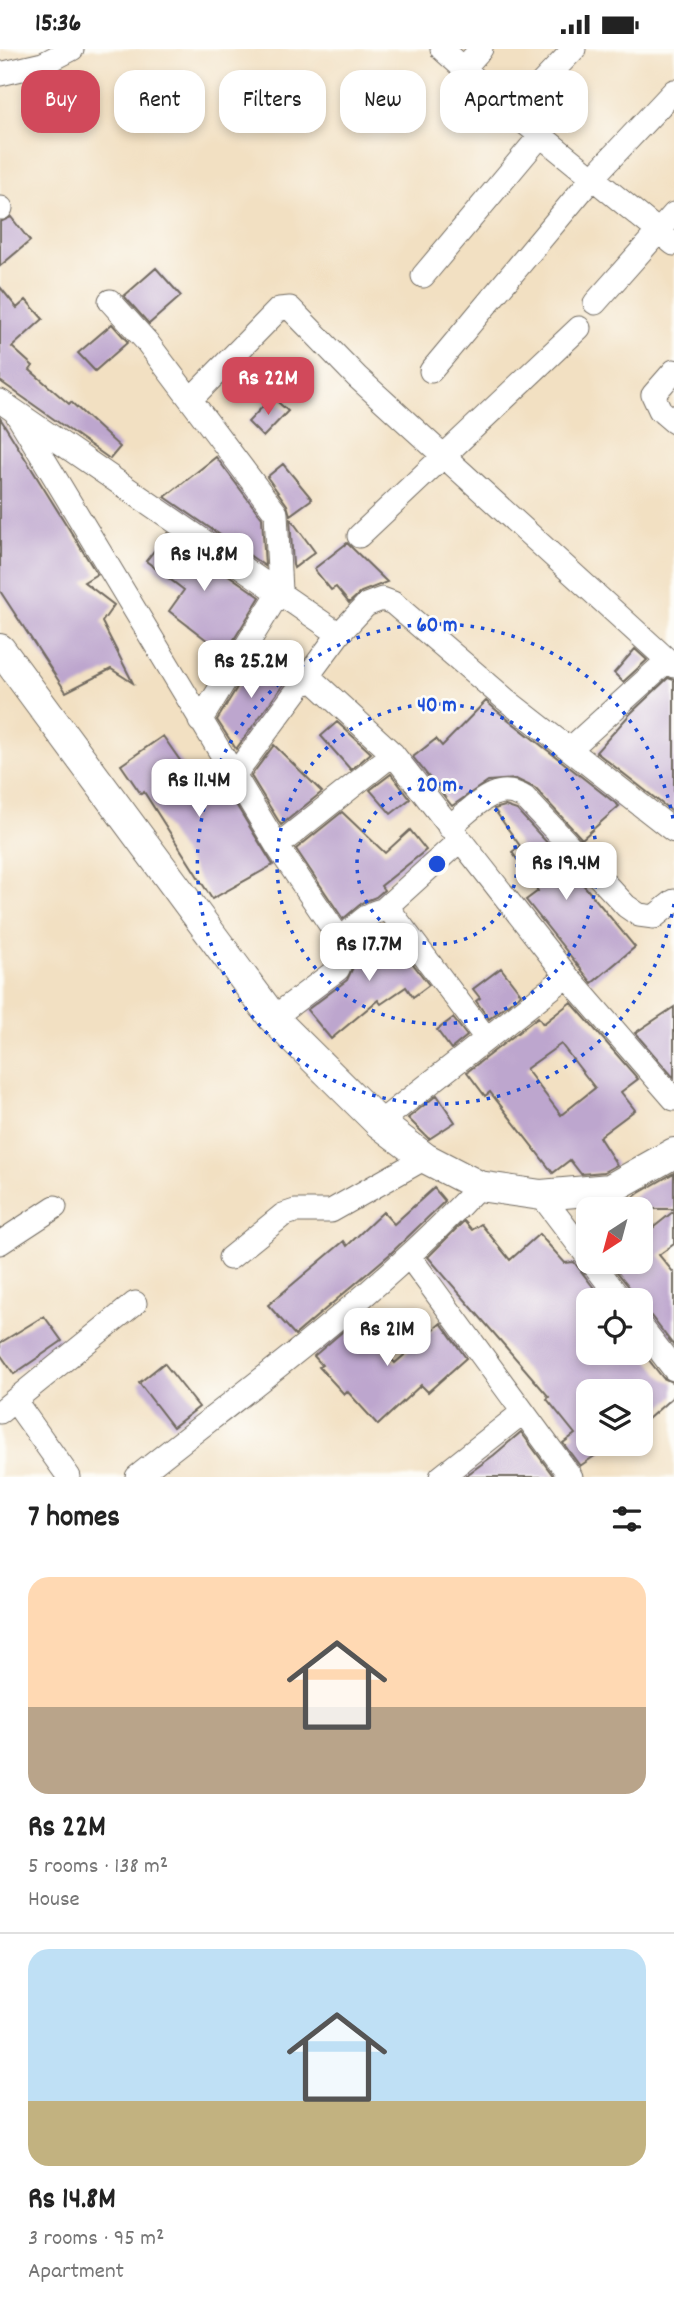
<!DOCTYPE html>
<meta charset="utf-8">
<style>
body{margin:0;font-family:Dekko,sans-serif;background:#f6f6f6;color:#222;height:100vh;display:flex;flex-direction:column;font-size:26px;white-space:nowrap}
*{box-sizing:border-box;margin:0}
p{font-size:23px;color:#767676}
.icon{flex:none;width:38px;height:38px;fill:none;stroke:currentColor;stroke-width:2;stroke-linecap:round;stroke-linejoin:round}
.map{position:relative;height:1428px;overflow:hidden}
.details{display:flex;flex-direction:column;background:#fff;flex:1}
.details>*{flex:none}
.guide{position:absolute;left:21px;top:21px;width:634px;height:63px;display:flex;gap:14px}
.needle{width:46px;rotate:216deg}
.controls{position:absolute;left:576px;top:1148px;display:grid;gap:14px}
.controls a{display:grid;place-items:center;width:77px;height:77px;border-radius:14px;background:#fff;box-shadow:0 4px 10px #0003;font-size:35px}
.price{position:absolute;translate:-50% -60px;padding:0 16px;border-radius:14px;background:#fff;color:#222;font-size:23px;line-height:46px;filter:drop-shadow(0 2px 4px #0008)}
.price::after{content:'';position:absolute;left:50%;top:42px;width:21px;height:16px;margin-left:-10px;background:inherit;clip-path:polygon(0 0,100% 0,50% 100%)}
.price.active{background:#d1495b;color:#fff}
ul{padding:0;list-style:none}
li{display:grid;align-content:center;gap:14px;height:371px;padding:0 28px}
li+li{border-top:2px solid #e0e0e0}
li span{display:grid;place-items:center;height:217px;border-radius:21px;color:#555}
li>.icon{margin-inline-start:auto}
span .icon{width:126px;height:126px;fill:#fffc;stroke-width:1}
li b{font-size:30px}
h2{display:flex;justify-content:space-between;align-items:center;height:84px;padding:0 28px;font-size:30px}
.tag{padding:0 24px;border-radius:21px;background:#fff;box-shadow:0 4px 10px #0003;font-size:24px;line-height:63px}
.tag.active{background:#d1495b;color:#fff}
.status{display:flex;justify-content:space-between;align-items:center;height:49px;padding:0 35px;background:#fff;direction:ltr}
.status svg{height:19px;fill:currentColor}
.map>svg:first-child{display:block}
.building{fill:#bda6ce;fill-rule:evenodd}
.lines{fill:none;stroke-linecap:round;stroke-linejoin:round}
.minor-casing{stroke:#716a60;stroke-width:25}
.tertiary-casing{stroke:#716a60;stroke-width:32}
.minor{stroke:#fff;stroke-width:23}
.tertiary{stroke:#fff;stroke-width:30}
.ring{fill:none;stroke:#1d4ed8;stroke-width:3.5;stroke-dasharray:3.5 7}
.centre{fill:#1d4ed8;stroke:#fdfcf7;stroke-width:3.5}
.ring-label{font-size:21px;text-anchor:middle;font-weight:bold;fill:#1d4ed8;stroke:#fdfcf7;stroke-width:5;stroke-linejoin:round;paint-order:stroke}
</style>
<div class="status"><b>15:36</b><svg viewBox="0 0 49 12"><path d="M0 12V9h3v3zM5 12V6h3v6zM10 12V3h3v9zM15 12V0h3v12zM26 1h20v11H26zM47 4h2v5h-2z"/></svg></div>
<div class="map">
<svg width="674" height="1428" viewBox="0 0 674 1428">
<rect width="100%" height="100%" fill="#fdfcf7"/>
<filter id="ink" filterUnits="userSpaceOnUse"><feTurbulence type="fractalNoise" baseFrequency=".0143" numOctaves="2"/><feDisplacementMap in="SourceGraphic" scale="14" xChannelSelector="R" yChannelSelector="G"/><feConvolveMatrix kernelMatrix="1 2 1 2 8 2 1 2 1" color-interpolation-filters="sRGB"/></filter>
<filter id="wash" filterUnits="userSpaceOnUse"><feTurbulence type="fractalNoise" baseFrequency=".00686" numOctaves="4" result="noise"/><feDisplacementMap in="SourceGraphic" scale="28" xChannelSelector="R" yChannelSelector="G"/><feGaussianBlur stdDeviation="1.57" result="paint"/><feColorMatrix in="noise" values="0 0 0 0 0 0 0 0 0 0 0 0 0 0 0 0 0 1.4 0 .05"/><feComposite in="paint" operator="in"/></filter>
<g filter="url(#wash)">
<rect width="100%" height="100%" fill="#f2e0c2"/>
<g id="blocks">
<!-- building -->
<path class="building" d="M11 168 30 192 0 217V173Z
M156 219 181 247 149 275 124 247Z
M0 238 17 259 26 251 43 270 12 298 33 317 30 321 69 355 71 353 120 398 110 410 0 332Z
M112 275 128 293 95 322 78 304Z
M272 348 288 362 263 388 248 373Z
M0 369 97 525 84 533 114 556 102 573 133 634 111 620 66 643 0 542Z
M216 408 262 469 265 517 165 448Z
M283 415 312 450 290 466 287 456 267 428Z
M290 469 315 503 294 519 293 516Z
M168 484 260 548 225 605 169 562 184 541 146 512Z
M347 494 387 533 361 543 349 554 336 538 331 541 314 520Z
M635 600 647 611 623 633 614 624Z
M257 606 289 628 236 700 217 671Z
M668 629 674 631V764L596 703 631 664Z
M486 652 496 661 619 757 582 790 535 739 516 730 488 732 452 757 413 708 436 690 442 697Z
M337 673 371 704 351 721 321 687Z
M163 687 195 733 215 721 273 816 212 850 144 743 141 745 121 716Z
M274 696 322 743 281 776 251 727Z
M391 725 410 750 391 765 370 741Z
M505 757 517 761 562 810 635 898 592 934 526 851 538 842 512 803 520 797 494 760Z
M342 763 385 804 410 781 426 801 381 837 384 841 376 848 363 853 343 870 296 800Z
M383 876 429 936 413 948 406 938 381 955 378 951 331 990 307 961 347 931 354 916 366 906 358 893Z
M501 919 521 945 489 970 476 952 480 949 473 940Z
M571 953 638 1030 621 1043 635 1061 599 1088 617 1116 604 1123 581 1125 570 1111 553 1124 490 1043 485 1047 467 1023 538 968 543 975ZM561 995 595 1039 561 1066 526 1020Z
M674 958V1029L635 984Z
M453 969 467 987 451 1000 437 981Z
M437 1046 455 1073 429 1090 408 1069Z
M674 1124V1160H618L639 1144Z
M434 1139 445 1152 390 1205 295 1286 268 1256 344 1192 347 1197 383 1163 394 1175Z
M674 1162V1195L659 1206 674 1224V1297L651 1267 640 1262V1251L609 1213H640V1182L644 1186Z
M464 1172 472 1181 481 1175 510 1211 539 1185 565 1214 574 1213 600 1247 588 1251V1304H640V1300L663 1329 674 1334V1347L640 1377V1342H588V1395H612L580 1417 563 1394 575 1385 547 1350 549 1348 428 1208Z
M44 1267 62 1292 14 1325 0 1305V1294Z
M355 1272 395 1314 441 1274 466 1309 428 1343 421 1336 378 1376 347 1342 344 1345 319 1318 322 1316 314 1307Z
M164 1314 199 1358 173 1378 139 1334Z
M521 1383 554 1428H464L494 1406Z"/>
</g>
</g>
<g filter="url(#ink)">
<use href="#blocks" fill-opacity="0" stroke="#716a60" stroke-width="2"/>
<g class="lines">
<defs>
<path id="minor" d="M442 0 513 64 674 195
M464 19 481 0
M0 25 43 15 72 0
M513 64 574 0
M0 159H1
M423 227 541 86
M110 252 147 293 276 464 280 542 200 672
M595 254 674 165
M431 322 593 128 674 42
M674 322 653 346 660 361 674 373
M191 350 279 260 290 259 357 328 674 617
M0 352 339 585
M16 364 277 797 346 899 338 920 273 969
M359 487 579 279
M307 626 393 705 567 927 674 1050
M570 700 668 611
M235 725 339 585 366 556 382 550 393 554 505 650 674 782
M449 778C474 759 495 730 525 749L626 857 639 866 654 868 674 852
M277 797 393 705
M384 860 460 791
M341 890C355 879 373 855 391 863L486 989
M379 1074 567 927
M541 1146 588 1208
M0 1194 55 1158
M409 1207 571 1428
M230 1209 283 1166 295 1162H331L425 1109
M592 1213 621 1251
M640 1276 674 1320
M15 1352 69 1428
M0 1363 135 1254
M137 1428C254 1335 377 1247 479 1137
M441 1428 523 1363"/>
<path id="tertiary" d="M0 600 273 969 379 1074 425 1109 479 1137 541 1146 610 1140 674 1104"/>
</defs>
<!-- minor casing -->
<use href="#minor" class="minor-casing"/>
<!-- tertiary casing -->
<use href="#tertiary" class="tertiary-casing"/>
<!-- minor -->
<use href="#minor" class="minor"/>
<!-- tertiary -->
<use href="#tertiary" class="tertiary"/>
</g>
</g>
<!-- distance rings -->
<g class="ring">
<circle cx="437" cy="815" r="80"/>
<circle cx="437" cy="815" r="160"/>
<path d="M674 855A240 240 0 1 1 674 775"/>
</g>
<circle cx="437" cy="815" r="10" class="centre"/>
<g class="ring-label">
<text x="437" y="582">60 m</text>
<text x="437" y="662">40 m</text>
<text x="437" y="742">20 m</text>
</g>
</svg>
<div class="controls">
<a><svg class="needle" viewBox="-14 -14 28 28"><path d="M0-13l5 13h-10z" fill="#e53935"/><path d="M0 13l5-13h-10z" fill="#767676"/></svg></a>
<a><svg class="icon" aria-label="locate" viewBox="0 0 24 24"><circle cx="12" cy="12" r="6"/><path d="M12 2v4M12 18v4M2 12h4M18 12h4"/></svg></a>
<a><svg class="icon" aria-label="layers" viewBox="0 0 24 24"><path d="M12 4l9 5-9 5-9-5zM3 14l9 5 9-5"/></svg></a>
</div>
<b class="price active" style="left:268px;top:368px">Rs 22M</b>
<b class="price" style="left:204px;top:544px">Rs 14.8M</b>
<b class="price" style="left:251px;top:651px">Rs 25.2M</b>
<b class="price" style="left:199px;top:770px">Rs 11.4M</b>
<b class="price" style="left:566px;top:853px">Rs 19.4M</b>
<b class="price" style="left:369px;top:934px">Rs 17.7M</b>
<b class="price" style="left:387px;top:1319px">Rs 21M</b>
<div class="guide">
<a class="tag active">Buy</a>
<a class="tag">Rent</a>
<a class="tag">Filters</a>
<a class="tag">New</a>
<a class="tag">Apartment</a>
</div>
</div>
<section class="details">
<h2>7 homes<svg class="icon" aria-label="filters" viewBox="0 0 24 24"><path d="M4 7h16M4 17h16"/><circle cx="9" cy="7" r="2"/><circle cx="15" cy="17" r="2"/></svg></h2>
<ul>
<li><span style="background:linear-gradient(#ffd9b3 60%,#b9a48a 0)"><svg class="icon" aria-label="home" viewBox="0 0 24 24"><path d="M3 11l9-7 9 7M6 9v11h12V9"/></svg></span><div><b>Rs 22M</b><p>5 rooms · 138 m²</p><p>House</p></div></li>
<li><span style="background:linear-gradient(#bfe0f5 70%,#c2b280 0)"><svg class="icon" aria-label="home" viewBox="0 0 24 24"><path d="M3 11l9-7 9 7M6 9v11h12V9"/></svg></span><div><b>Rs 14.8M</b><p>3 rooms · 95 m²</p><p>Apartment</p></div></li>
</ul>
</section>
